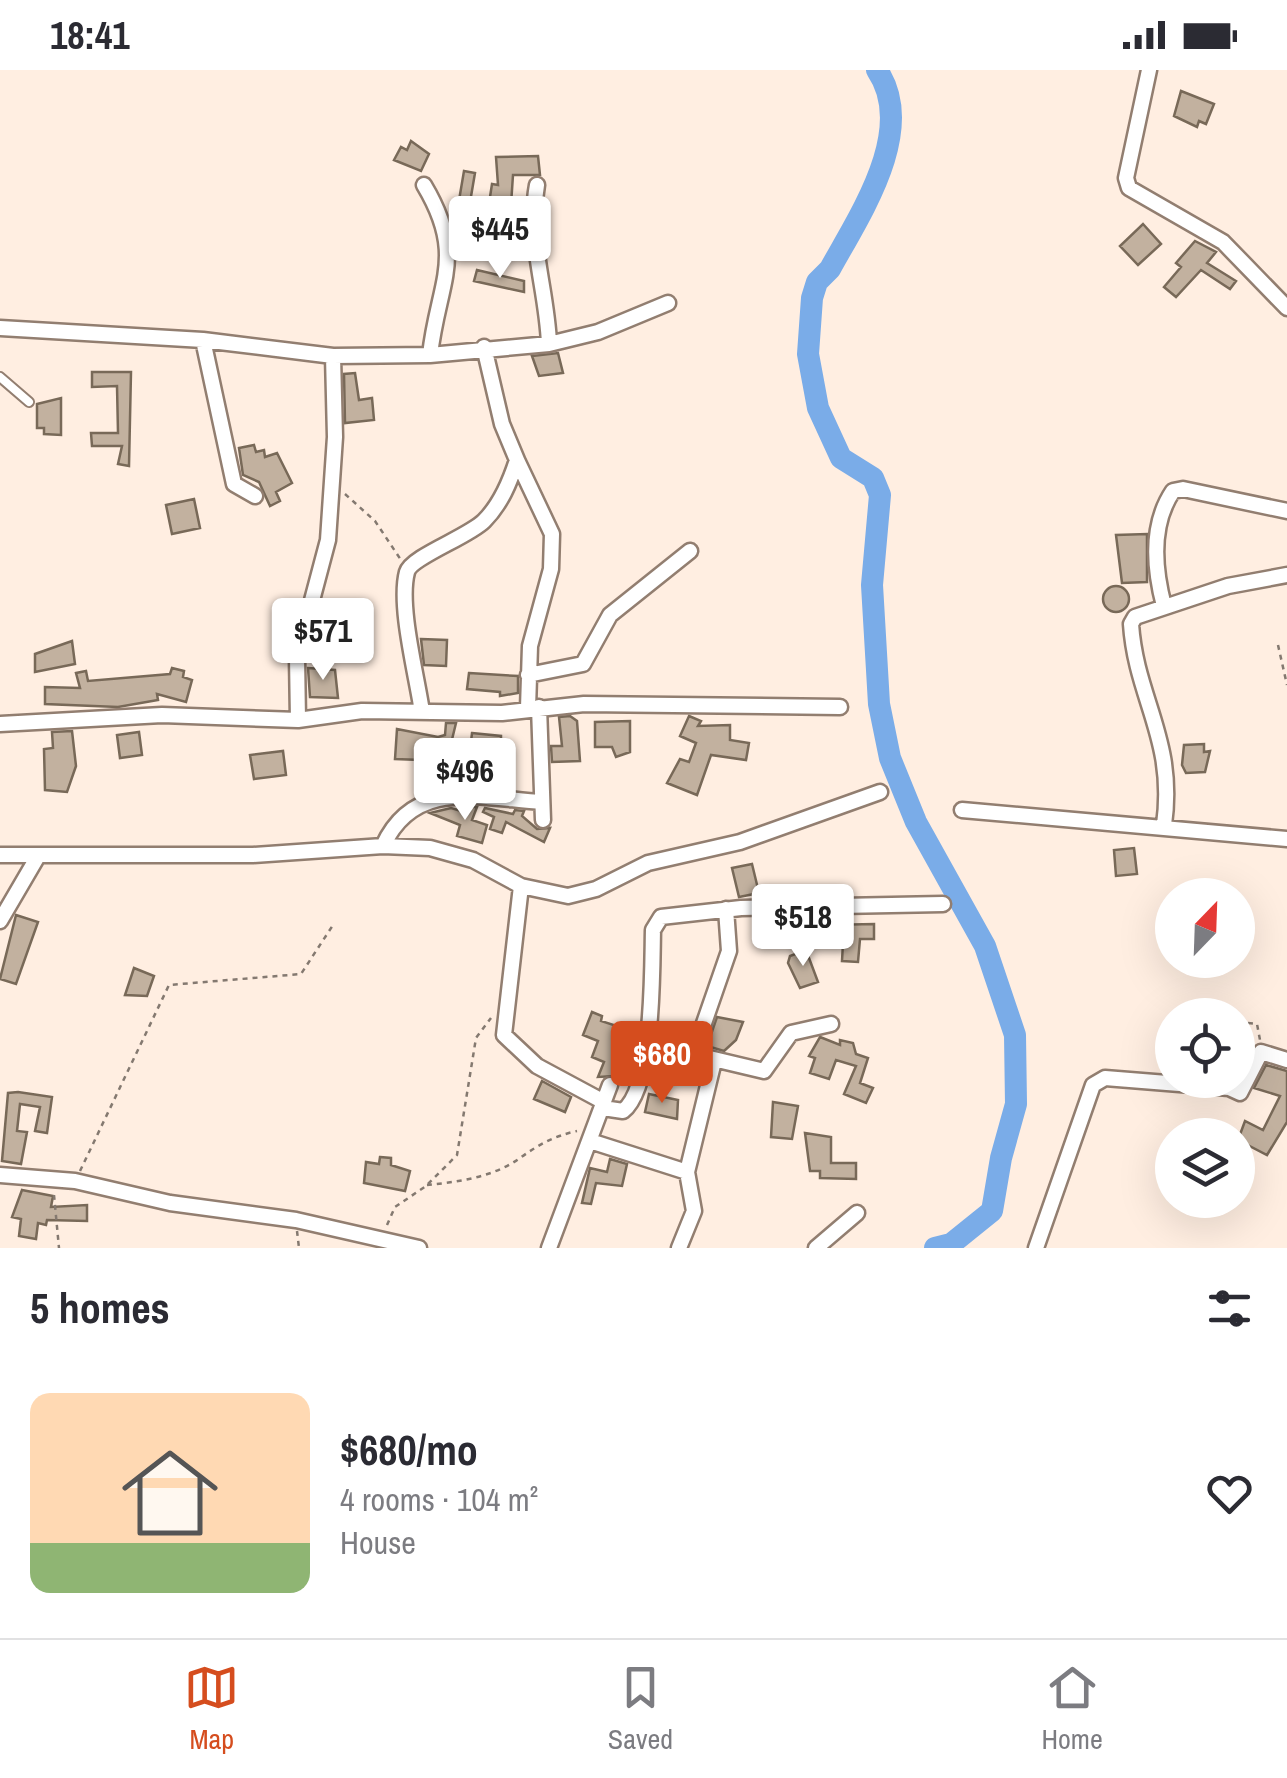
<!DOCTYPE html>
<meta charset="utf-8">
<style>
body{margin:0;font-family:"Archivo Narrow",sans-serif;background:#f7f7f7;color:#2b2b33;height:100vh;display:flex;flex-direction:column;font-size:38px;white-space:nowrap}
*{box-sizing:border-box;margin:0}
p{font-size:32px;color:#7c7c81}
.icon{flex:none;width:55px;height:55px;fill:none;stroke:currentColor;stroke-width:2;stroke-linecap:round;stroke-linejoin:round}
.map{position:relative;height:1178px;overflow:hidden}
.details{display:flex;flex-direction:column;background:#fff;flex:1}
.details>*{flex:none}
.needle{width:65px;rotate:23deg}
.buttons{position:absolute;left:1155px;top:808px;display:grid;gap:20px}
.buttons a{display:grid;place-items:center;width:100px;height:100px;border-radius:50%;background:#fff;box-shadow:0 10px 40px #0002;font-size:50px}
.price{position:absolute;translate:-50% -85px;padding:0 22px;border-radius:10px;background:#fff;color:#222;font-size:32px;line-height:65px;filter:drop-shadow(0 2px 5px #0008)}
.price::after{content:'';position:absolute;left:50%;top:60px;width:30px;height:22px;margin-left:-15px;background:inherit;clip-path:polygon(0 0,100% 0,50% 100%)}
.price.on{background:#d54d1e;color:#fff}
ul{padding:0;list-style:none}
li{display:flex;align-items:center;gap:30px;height:250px;padding:0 30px}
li+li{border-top:2px solid #e1e1e2}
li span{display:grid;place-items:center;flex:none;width:280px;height:200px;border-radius:20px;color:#555}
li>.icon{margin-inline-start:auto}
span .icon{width:120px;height:120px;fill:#fffc;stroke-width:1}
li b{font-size:42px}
h2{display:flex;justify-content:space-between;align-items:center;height:120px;padding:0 30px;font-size:42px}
.status{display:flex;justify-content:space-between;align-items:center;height:70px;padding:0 50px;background:#fff;direction:ltr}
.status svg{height:28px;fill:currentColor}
.menu{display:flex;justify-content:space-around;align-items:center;height:140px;border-top:2px solid #e1e1e2;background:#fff;font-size:28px;color:#7c7c81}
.menu a{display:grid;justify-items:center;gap:5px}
.menu .on{color:#d54d1e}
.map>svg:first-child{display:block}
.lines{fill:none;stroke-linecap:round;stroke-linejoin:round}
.river{stroke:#7aace8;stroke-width:22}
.building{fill:#c2b19f;stroke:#786958;stroke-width:2.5}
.service-casing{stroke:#927e70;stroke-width:12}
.minor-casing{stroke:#927e70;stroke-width:19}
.path{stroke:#847970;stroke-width:2.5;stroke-dasharray:5 5;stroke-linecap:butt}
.service{stroke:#fff;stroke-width:8}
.minor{stroke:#fff;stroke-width:14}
</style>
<div class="status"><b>18:41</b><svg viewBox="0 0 49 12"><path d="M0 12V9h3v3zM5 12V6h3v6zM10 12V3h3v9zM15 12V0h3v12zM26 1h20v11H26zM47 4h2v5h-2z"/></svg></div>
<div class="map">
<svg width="1287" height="1178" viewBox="0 0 1287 1178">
<rect width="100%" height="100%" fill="#ffeee1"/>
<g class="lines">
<!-- river -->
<path class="river" d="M877 0C918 60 859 146 830 199L817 212 812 228 808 284 818 338 841 388 873 408 880 425 872 515 879 634 890 688 916 752 985 876 1015 965 1016 1034 1001 1088 992 1141 951 1174 935 1178"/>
</g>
<!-- building -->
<path class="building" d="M1181 21 1214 34 1206 54 1199 51 1197 57 1174 46Z
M411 71 429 84 421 101 394 90 401 77 407 80Z
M538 86 540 105H513L510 150 502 149 498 187 481 185 492 114 498 115 496 87Z
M464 101 475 103 467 150 456 148Z
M1143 154 1161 174 1138 195 1120 176Z
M1195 171 1216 182 1207 193 1236 211 1230 219 1201 200 1176 227 1164 217 1181 197 1176 193Z
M477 200 524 211V222L474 211Z
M558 283 563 303 539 306 532 286Z
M92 302H131L129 396 118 394 122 376H92L91 363H118L117 316 92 317Z
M355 303 359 330 372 328 374 350 345 353 344 304Z
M61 328V365L44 364V358H37V334Z
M254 375 256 382 264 380 265 387 277 383 292 413 276 422 280 431 270 436 259 412 243 405 239 378Z
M194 429 200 458 172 464 166 435Z
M1147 464V512L1122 513 1116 465Z
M1103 529a13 13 0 1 1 26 0a13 13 0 1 1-26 0Z
M421 569 447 570 446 596 424 595Z
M72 571 75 594 35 602V584Z
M172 598 184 601 183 607 192 610 186 632 157 624 158 630 118 637 45 634V617L80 618 76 603 86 601 88 611 170 604Z
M308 598 335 600 338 628 310 627Z
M469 603 518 606V623L500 626V622L467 619Z
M570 646 577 651 580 691 552 692 551 676H562L559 647Z
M689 646 701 651 698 656 730 655V670L749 673 746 690 711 685 697 725 667 713 680 689 689 692 696 673 680 666Z
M630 651V682L616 687 612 677H595V652Z
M446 653H456L448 686 452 687 450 698 432 694 431 699 421 696V690L395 689 397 659 438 667 445 665Z
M72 661 76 696 67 722 45 720 44 679 53 678 52 662Z
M139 662 142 685 120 688 117 665Z
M472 663 501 666V686L486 716 469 712 480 681 470 680Z
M1204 674V682L1210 681 1205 702 1186 703 1182 695 1184 675Z
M283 681 286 705 254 709 250 685Z
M462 737H477L472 750 487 755 482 773 457 766 460 755 430 743 451 738 461 741Z
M485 738 513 744 515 740 524 741 522 746 537 759 550 758 544 772 506 752 502 763 490 759 494 747 483 742Z
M1134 778 1137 804 1116 806 1114 780Z
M752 794 759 823 739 827 732 798Z
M16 845 38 852 16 914 0 909Z
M812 847H826L827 855 874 854V869H860L858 892 842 891 843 873 834 872 833 865 813 868Z
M806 880 818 912 800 918 788 893 790 886Z
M134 898 154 906 147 926 125 925Z
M592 942 602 946 601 951 626 959 618 983 624 986 615 1006 598 1007 604 992 592 987 598 971 583 965Z
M717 947 743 952 736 970 724 981 707 976Z
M820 967 840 975V970L853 973 856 984 868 988 860 1013 873 1018 866 1033 844 1024 856 996 836 990 829 1009 810 1003 815 988 809 986Z
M1266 995 1287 1001V1052L1267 1085 1238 1070 1245 1051 1263 1060 1280 1026 1254 1018Z
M542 1011 571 1027 565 1042 534 1029Z
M18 1022 52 1027 47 1063 35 1061 40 1037 20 1034 17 1061 27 1062 21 1094 2 1091 8 1023Z
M649 1024 678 1030 677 1049 645 1042Z
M773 1032 798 1036 792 1069 771 1067Z
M805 1063 831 1067V1093H856V1109L820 1108V1101H810Z
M380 1087 391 1088V1095L410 1101 405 1121 364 1113 366 1092 379 1094Z
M610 1089 627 1094 622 1116 596 1113 591 1134 582 1133 590 1098 607 1102Z
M22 1120 53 1126 51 1137 87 1135V1151L47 1150 46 1155 38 1153 36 1169 19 1166 21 1149 12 1147Z"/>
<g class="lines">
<defs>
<path id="service" d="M0 307 29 332"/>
<path id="minor" d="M1149 0 1126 108 1129 118 1223 172 1287 238
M424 115C467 187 438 212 430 285
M537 115C527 170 547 219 549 274
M0 258 203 270 333 286 430 285 549 274 598 262 668 233
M203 270 234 414 255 426
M517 390 552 464 551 499 530 576 528 638
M1164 536C1154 498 1150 455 1173 421L1183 419 1287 441
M528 605 583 594 610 545 690 481
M539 637 543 750
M422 642C417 606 398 536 407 502 411 487 468 467 484 451 501 434 510 412 517 390L502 354 484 277
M298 650 297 587 328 470 335 367 333 286
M0 654 162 645 298 650 362 641 502 643 584 634 840 637
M962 740 1287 769
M1164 755C1176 669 1136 629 1131 554L1135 547 1228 516 1287 505
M383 776C414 708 480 728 542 732
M0 785H253L383 776 430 778 473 790 521 816 568 826 596 819 648 793 740 772 880 722
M521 816 504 965 537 996 604 1032
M0 851 38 786
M646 973 764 1001 791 963 831 954
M693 985 729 881 726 839
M603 1038 623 1041C654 1017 652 899 653 860L661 847 741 838 943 834
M590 1071 687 1102
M0 1105 75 1111 170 1133 296 1150 419 1178
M549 1178 610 1015
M679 1178 694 1141 687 1102 714 991
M816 1178 857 1143
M1036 1178 1093 1015 1105 1008 1229 1018 1240 1023 1261 982 1287 990"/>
</defs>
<!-- service casing -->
<use href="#service" class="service-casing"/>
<!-- minor casing -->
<use href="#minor" class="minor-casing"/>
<!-- path -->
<path class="path" d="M345 424 375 451 401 490
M1278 575 1287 615
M1238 952 1257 954 1260 970
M80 1101 169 915 301 904 333 855
M427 1115C458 1112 494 1107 520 1088 538 1075 554 1066 577 1061
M54 1125 59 1178
M387 1155 395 1137 426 1116 457 1085 476 968 491 948
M297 1161 299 1178"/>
<!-- service -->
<use href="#service" class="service"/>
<!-- minor -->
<use href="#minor" class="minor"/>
</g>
</svg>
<div class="buttons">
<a><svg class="needle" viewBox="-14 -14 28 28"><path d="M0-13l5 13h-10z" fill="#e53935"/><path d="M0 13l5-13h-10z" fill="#7c7c81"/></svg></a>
<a><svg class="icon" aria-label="locate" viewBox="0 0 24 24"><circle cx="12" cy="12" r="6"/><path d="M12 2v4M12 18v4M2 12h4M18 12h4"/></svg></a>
<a><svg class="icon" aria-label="layers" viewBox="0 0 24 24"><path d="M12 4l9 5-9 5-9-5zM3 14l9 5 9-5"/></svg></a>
</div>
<b class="price" style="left:500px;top:211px">$445</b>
<b class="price" style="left:323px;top:613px">$571</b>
<b class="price" style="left:465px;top:753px">$496</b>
<b class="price" style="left:803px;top:899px">$518</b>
<b class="price on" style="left:662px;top:1036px">$680</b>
</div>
<section class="details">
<h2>5 homes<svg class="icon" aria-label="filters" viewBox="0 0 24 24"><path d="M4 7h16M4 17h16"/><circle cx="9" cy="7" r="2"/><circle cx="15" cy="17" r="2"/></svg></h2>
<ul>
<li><span style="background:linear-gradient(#ffd9b3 75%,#8fb573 0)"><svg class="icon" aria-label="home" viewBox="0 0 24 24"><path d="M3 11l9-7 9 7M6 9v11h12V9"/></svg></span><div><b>$680/mo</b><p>4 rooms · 104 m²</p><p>House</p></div><svg class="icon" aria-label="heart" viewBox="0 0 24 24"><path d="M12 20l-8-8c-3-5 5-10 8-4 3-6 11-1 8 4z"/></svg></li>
</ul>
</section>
<nav class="menu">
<a class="on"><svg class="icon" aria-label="map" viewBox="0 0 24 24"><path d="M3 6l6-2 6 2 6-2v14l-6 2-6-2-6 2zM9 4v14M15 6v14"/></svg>Map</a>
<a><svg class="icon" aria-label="saved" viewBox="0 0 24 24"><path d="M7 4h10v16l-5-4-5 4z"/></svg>Saved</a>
<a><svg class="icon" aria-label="home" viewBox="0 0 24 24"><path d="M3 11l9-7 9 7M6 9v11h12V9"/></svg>Home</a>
</nav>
